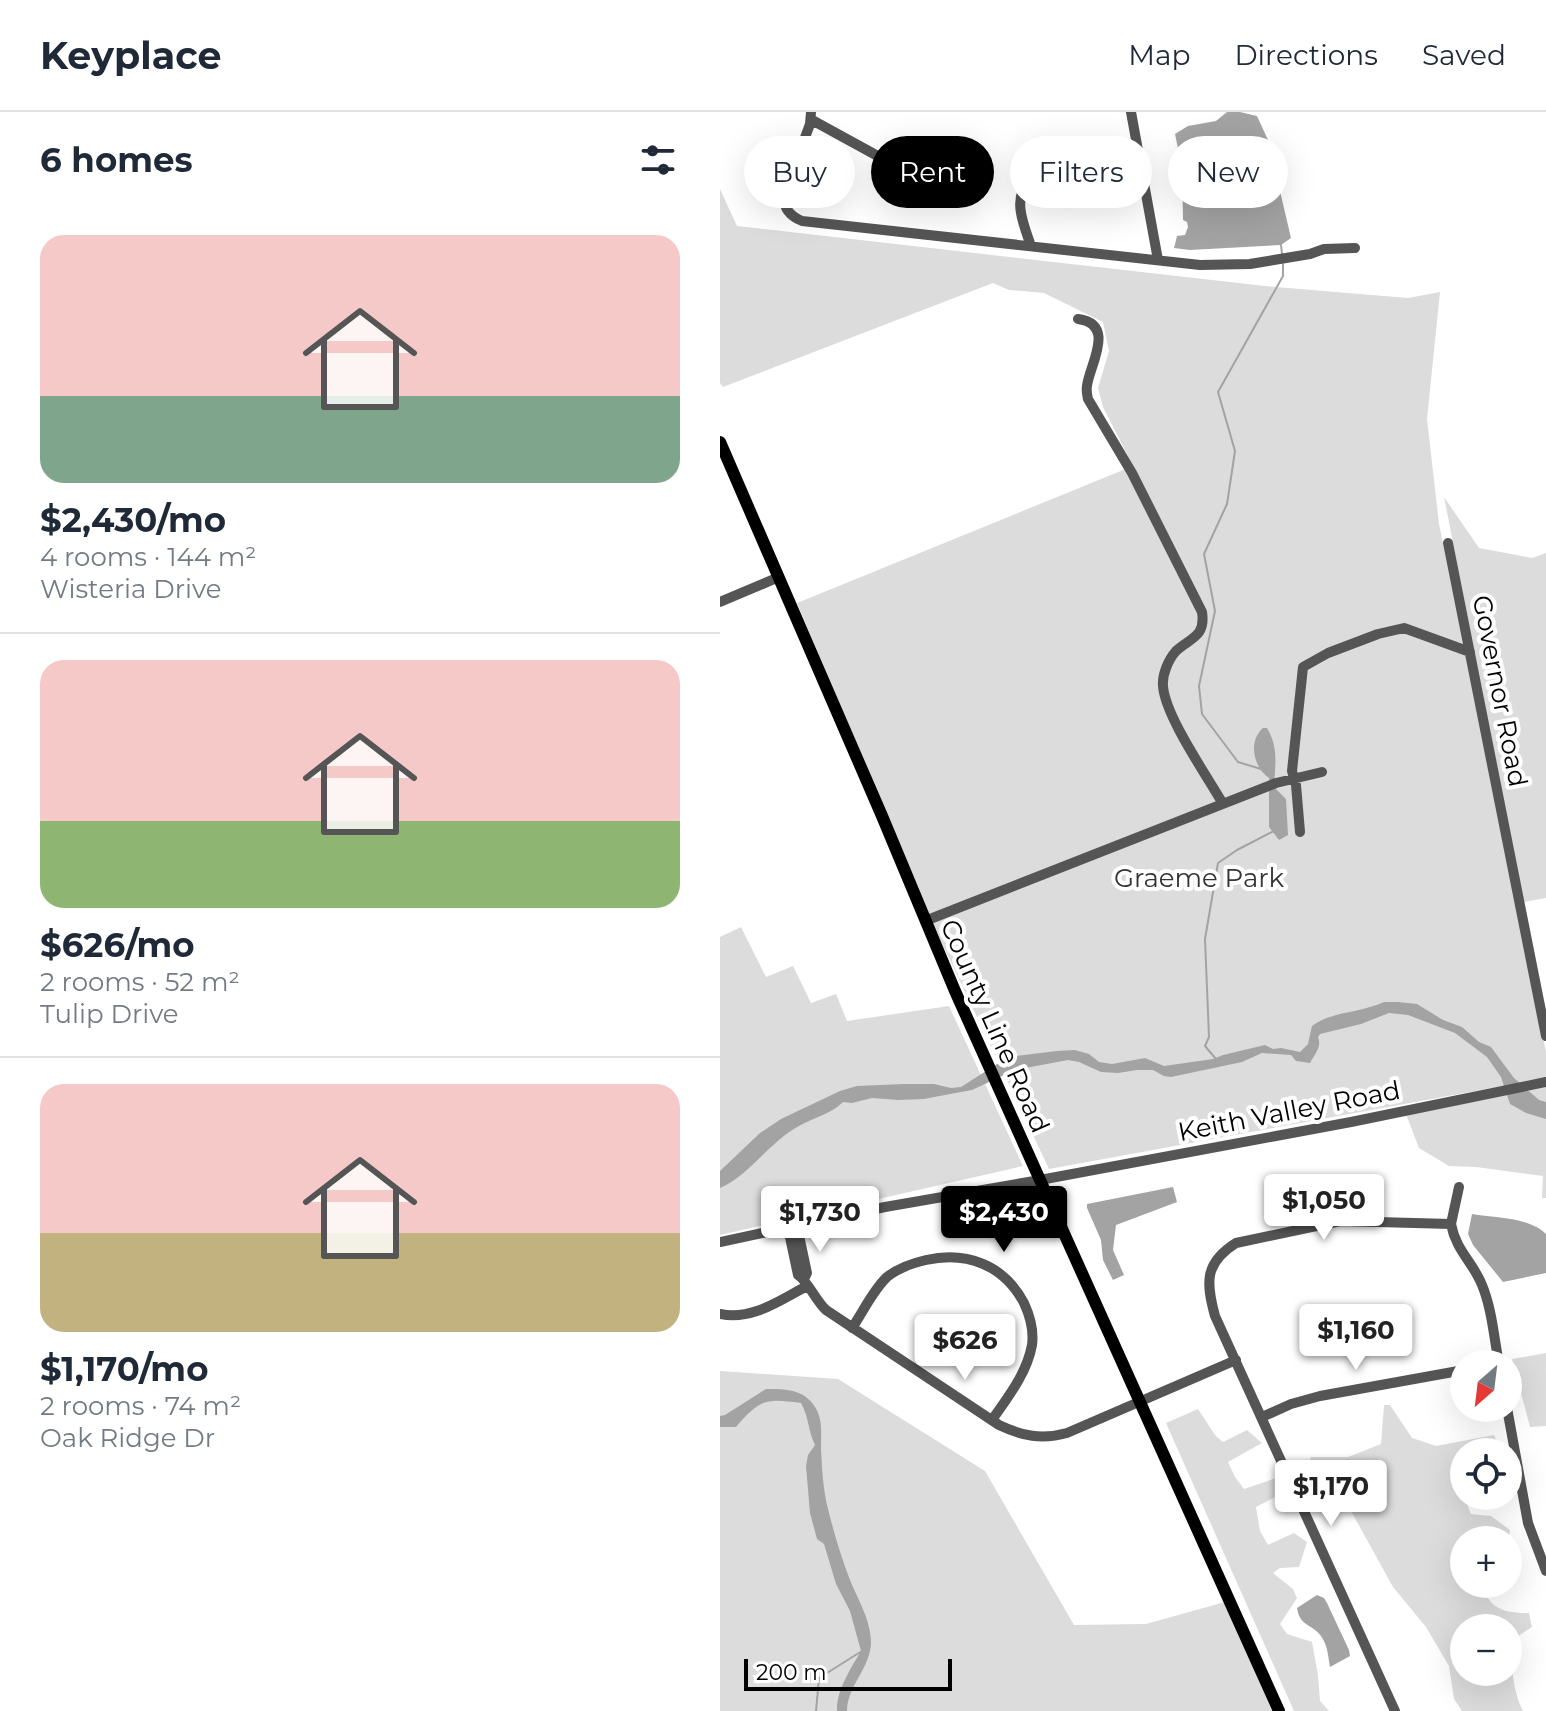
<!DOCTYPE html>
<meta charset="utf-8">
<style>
body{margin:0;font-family:Montserrat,sans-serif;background:#f6f6f7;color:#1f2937;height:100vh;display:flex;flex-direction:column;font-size:30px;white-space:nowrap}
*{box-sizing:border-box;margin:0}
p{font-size:26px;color:#747a83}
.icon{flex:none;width:44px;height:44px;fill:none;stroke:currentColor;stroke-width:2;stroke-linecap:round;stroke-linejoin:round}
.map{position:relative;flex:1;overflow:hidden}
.sheet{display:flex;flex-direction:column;background:#fff;width:720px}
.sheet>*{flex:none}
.hud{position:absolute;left:24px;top:24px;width:682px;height:72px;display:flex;gap:16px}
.needle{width:52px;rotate:208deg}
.tools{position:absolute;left:730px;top:1238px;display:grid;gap:16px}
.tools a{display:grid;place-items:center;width:72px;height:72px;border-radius:50%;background:#fff;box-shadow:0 8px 32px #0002;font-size:40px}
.scale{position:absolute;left:24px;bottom:20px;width:208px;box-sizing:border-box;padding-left:8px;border:4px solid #000;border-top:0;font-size:22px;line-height:28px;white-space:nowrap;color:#000;-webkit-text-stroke:6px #fff;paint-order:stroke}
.price{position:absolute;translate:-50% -68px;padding:0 18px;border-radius:8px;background:#fff;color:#222;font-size:26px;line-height:52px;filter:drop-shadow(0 2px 4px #0008)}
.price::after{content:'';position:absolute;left:50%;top:48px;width:24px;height:18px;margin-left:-12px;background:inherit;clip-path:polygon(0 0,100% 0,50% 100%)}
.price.active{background:#000;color:#fff}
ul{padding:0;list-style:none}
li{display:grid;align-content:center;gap:16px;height:424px;padding:0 40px}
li+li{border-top:2px solid #e0e1e3}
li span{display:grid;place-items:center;height:248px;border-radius:24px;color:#555}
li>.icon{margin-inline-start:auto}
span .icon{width:144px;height:144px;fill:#fffc;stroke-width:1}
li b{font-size:34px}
h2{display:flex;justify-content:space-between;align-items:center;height:96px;padding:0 40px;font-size:34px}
.pill{padding:0 28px;border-radius:36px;background:#fff;box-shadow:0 8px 32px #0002;font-size:28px;line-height:72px}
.pill.active{background:#000;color:#fff}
header{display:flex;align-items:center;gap:48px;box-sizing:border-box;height:112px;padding:0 40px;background:#fff;border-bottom:2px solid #e0e1e3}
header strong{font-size:38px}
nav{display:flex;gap:44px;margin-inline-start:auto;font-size:28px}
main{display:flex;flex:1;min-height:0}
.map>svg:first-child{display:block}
.green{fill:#dcdcdc;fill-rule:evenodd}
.water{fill:#a3a3a3}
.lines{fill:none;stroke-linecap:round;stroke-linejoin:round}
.stream{stroke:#a3a3a3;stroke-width:2}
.minor{stroke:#555;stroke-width:10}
.major{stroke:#000;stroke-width:12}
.labels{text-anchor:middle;stroke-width:8;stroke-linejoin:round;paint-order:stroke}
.street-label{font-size:26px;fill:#000;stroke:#fff}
.park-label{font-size:26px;fill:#333;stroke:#fff}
</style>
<header>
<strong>Keyplace</strong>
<nav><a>Map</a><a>Directions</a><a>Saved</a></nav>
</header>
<main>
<section class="sheet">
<h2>6 homes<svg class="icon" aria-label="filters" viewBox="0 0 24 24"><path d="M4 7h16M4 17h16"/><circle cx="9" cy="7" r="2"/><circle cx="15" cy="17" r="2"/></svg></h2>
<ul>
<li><span style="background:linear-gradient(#f6c9c9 65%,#7fa58c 0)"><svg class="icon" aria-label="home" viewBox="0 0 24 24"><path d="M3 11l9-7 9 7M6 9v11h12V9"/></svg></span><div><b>$2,430/mo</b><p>4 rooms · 144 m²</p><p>Wisteria Drive</p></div></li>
<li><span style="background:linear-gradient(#f6c9c9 65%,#8fb573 0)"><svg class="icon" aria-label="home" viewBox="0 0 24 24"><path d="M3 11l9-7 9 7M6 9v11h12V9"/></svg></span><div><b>$626/mo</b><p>2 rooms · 52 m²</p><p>Tulip Drive</p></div></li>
<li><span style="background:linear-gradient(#f6c9c9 60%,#c2b280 0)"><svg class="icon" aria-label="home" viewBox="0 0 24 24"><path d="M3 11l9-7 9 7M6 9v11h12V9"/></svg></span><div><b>$1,170/mo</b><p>2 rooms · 74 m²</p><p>Oak Ridge Dr</p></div></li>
</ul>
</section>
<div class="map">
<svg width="826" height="1599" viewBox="0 0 826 1599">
<rect width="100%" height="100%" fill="#fff"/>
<!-- green -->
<path class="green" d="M0 77 17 114 545 174 688 186 720 180 707 307 719 412 826 940V966L329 1057 211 808 77 491 413 354 383 295 378 276 389 239 383 210 324 181 289 178 273 171 3 275 0 271Z
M724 385 759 436 812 446 826 441V786L804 790Z
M21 815 46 865 73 854 91 891 116 882 127 909 229 894 303 1054 0 1123V825Z
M826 971V1086H822L823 1064 756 1055 729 1054 699 1036 686 1002Z
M826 1241V1314L810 1315 792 1247Z
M0 1259 118 1267 265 1359 354 1513 426 1512 505 1490 552 1599H0Z
M664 1293H670L692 1326 716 1334 774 1323 781 1340H744V1384L751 1402 771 1404 790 1418 788 1432V1428H744V1472H763C768 1498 786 1501 809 1501L812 1515 792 1528C791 1552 792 1577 803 1599H742L734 1587 729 1554 706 1515 673 1475 631 1399 598 1400 582 1372 591 1345H628L661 1332ZM744 1516H788V1560H744Z
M478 1297 495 1323 503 1330 527 1318 542 1331 508 1350 515 1365 524 1377 556 1366 563 1381 536 1395 540 1419 548 1433 574 1421 587 1430 579 1455 560 1456 553 1461 573 1477 577 1486 560 1512 567 1522 592 1530 598 1563 600 1589 609 1599H574L446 1311Z"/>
<!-- water -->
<path class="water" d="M507 0H520L537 4 548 28 571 126 561 133 470 138 454 136 457 124 465 123 468 115 467 110 463 108 462 56 455 22 468 14 496 9Z
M543 616H547C559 636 555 654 554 675L566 687 568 723 559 728 549 715V666C533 655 528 629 543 616Z
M664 890H678L697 892 723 908 742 915 759 930 771 935 794 966 819 988 826 990V1007L806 1001 790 992 781 965 767 945 735 921 688 903 669 901 641 912 600 922 598 925C602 935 595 942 590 951L576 949 571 943 542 941 522 950 451 965 444 964 433 958H417L398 961 381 960 359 950 348 948 295 958 252 978 230 982 204 987 178 988 152 986 132 991 123 990C111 1002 93 1006 79 1014 49 1030 30 1063 0 1076V1059L40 1021 61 1007 120 979 137 974 184 972H214L231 976 241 975 288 945 337 939 355 938 369 942 379 950 392 952 425 946 444 954 493 947 503 943 545 933 553 937 561 936 580 940 588 932 592 914C612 899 641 901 664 890Z
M453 1075 457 1090 396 1113 393 1138 404 1163 393 1168 383 1148 381 1128 367 1096V1092Z
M752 1102C775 1106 809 1105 826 1122V1161L783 1170 753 1133 748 1122Z
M46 1277C65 1277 84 1277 95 1295 103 1307 101 1323 101 1336 102 1357 103 1377 108 1397 114 1421 121 1445 130 1468 138 1488 151 1508 151 1531 150 1557 127 1574 127 1599H117C116 1579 131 1556 141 1539L130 1499 116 1472 104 1432 97 1427 90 1401 86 1354 88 1343 95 1333C88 1319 89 1305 81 1291 46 1286 40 1287 16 1315H0V1304L5 1303Z
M597 1483 604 1486 607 1491 629 1538 630 1544 610 1555C608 1544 608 1534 601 1524 591 1511 580 1515 577 1496Z"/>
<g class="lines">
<!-- stream -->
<path class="stream" d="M561 133 562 142
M541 657 518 650 482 602 479 574 495 499 484 442 507 392 515 339 498 280 563 164V152
M496 947 485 934 489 925 485 827 498 751 517 738 552 720
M96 1599 99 1566 142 1539"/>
<!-- minor -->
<path class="minor" d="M91 0 90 12 64 83C63 96 70 104 82 109L480 153 530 152 590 142 604 137 635 136
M411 0 438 148
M92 8 165 48
M311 134C305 116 293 90 306 73L421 52
M358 207C397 212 369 254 367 274 366 279 367 282 368 287L412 361 482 500C486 525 470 526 456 539 448 548 442 563 443 574 445 604 487 664 503 692
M728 431 826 924
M0 490 59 465
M580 720 576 673 572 659 583 555 608 541 658 522 684 516 750 540
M205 809 556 671 602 660
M731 1112C736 1139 753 1150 762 1173 772 1197 774 1226 779 1252
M77 1114 87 1161 84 1167
M68 1116 78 1163C88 1169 95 1188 106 1198L279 1313C302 1324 322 1328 347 1321L516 1248
M0 1130 165 1095 320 1068 631 1010 826 970
M0 1202C32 1209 60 1188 87 1174
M132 1216C143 1200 153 1178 167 1165 178 1156 193 1151 206 1148 247 1139 284 1153 304 1191 310 1204 314 1218 312 1233 307 1261 288 1285 272 1308
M787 1296 808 1411 826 1459
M542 1305 571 1292 600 1284 744 1258
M675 1599 495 1204C486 1171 484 1151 516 1131L620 1109 731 1112 739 1075"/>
<!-- major -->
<path class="major" d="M0 330 162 704 235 879 559 1599"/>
</g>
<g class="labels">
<!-- street labels -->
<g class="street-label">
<text transform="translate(780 579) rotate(79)" y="9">Governor Road</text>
<text transform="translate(275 914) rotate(66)" y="9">County Line Road</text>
<text transform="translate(569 999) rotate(-11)" y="9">Keith Valley Road</text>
</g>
<!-- park labels -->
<g class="park-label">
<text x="479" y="775">Graeme Park</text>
</g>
</g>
</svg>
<div class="tools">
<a><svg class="needle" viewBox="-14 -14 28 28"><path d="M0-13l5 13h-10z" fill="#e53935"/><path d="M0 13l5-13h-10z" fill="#747a83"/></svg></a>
<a><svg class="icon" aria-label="locate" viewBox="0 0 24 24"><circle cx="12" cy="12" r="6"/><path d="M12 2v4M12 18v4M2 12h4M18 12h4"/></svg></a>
<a>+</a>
<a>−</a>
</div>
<div class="scale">200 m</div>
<b class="price" style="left:604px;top:1130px">$1,050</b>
<b class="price" style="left:100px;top:1142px">$1,730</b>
<b class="price active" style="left:284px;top:1142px">$2,430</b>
<b class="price" style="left:636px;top:1260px">$1,160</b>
<b class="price" style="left:245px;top:1270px">$626</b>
<b class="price" style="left:611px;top:1416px">$1,170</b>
<div class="hud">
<a class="pill">Buy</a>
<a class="pill active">Rent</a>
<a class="pill">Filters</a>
<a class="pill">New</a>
</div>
</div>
</main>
